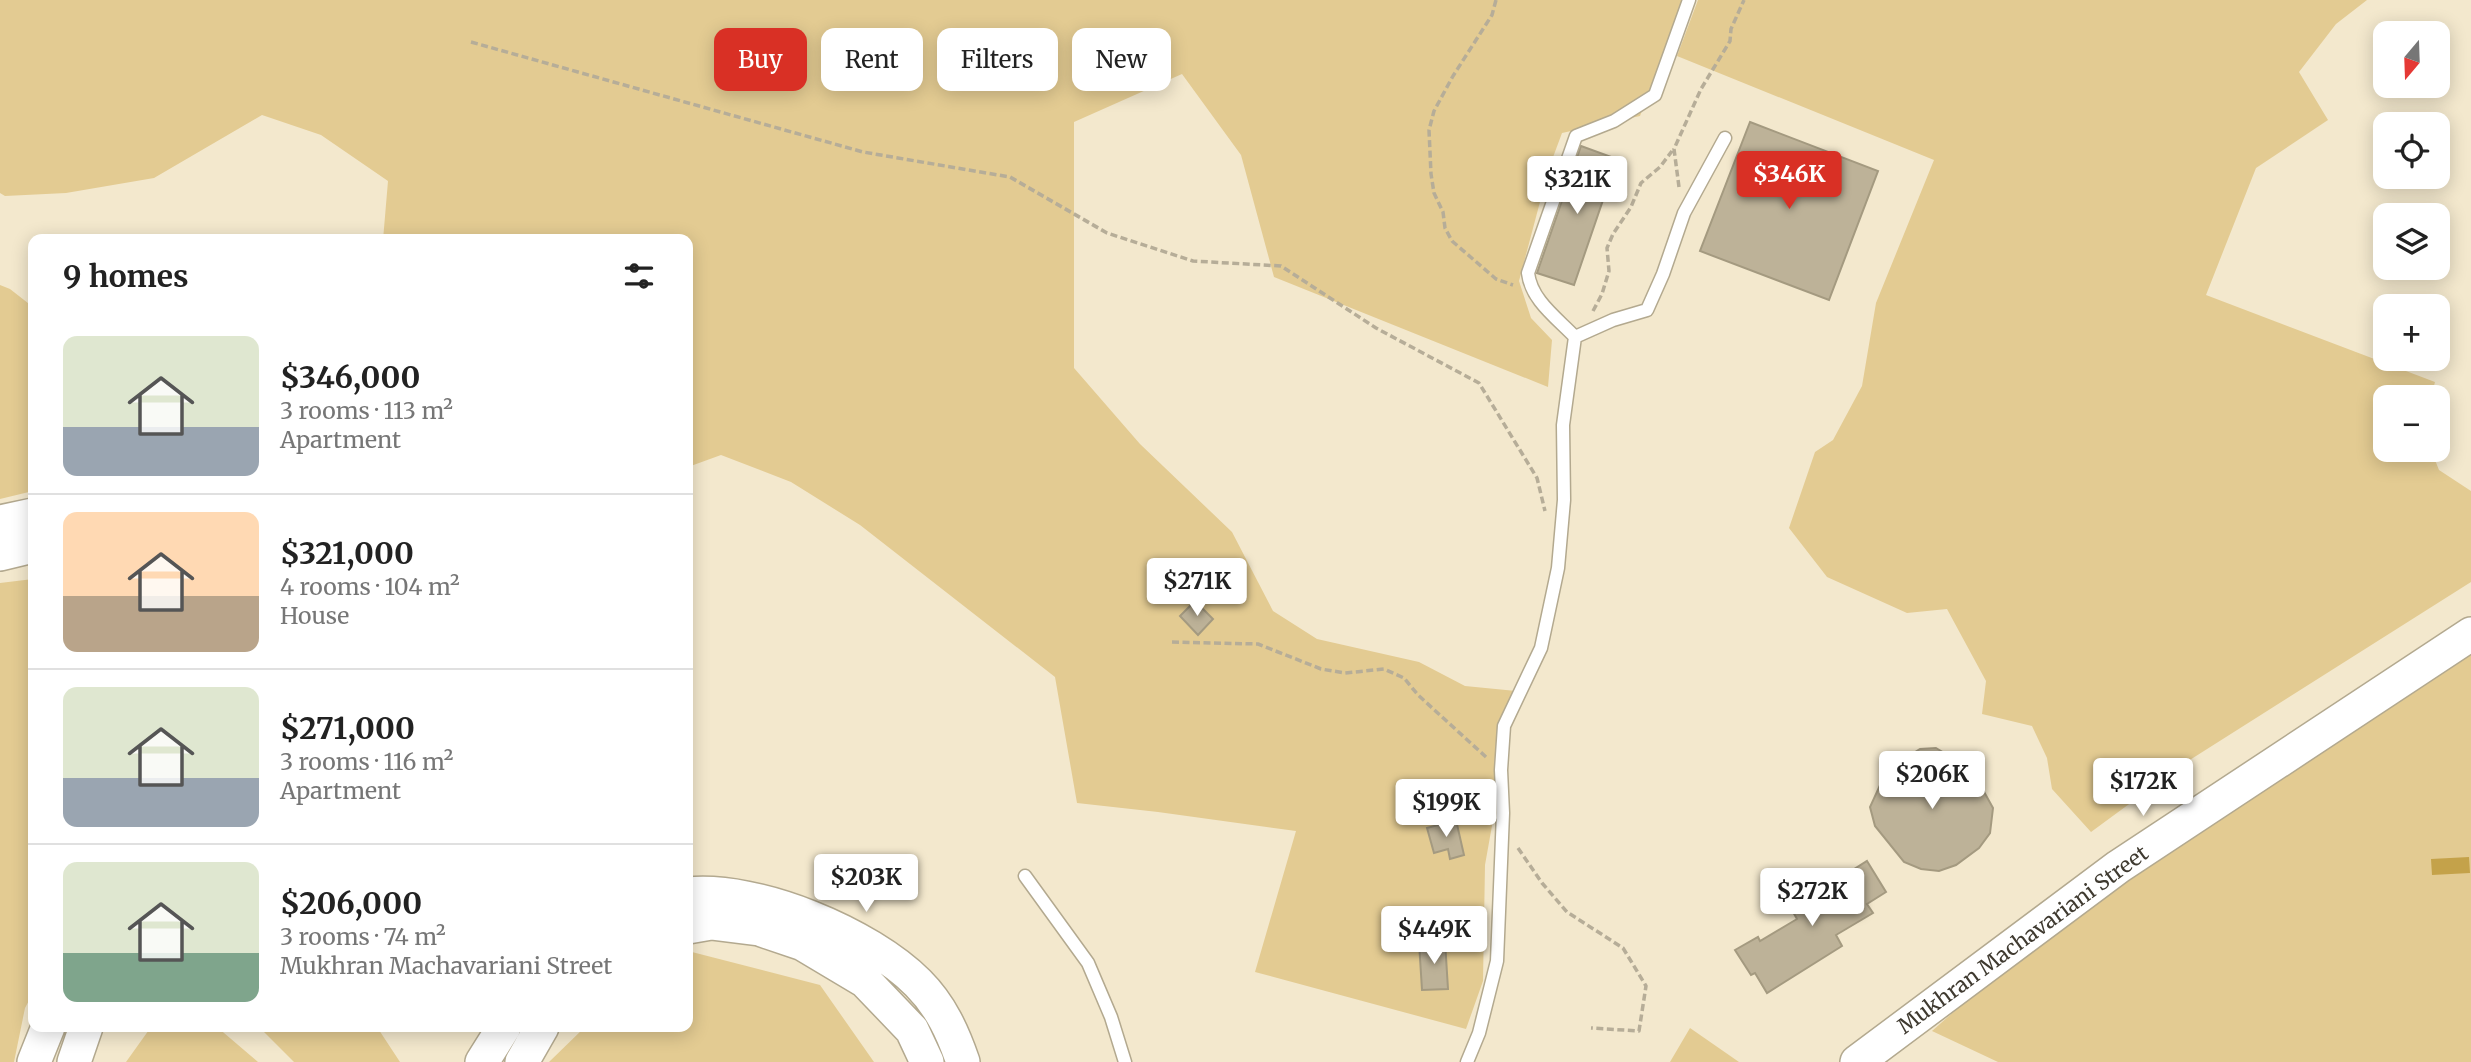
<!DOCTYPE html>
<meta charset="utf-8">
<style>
body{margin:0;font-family:Merriweather,serif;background:#f6f6f6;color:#222;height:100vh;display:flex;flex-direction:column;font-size:26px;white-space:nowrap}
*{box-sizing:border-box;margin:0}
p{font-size:23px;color:#767676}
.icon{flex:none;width:38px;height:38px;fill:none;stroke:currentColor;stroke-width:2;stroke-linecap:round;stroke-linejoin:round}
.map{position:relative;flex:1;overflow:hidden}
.sheet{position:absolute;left:28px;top:234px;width:665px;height:798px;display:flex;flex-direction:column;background:#fff;border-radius:14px;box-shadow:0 4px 18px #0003}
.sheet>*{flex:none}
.top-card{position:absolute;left:714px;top:28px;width:665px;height:63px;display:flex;gap:14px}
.needle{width:46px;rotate:199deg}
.fabs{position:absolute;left:2373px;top:21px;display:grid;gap:14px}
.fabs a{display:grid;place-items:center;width:77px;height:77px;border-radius:14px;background:#fff;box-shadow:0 4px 18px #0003;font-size:35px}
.price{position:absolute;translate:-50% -60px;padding:0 16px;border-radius:7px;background:#fff;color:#222;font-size:23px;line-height:46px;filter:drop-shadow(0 2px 4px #0008)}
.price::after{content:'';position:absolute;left:50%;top:42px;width:21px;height:16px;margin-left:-10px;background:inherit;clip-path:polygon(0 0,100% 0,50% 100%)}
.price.on{background:#d93025;color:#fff}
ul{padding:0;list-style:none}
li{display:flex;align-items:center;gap:21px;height:175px;padding:0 35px}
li+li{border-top:2px solid #e0e0e0}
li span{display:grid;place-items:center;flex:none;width:196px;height:140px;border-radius:14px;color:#555}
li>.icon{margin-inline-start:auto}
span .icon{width:84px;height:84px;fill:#fffc;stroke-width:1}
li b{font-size:30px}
h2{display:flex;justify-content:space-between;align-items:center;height:84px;padding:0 35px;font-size:30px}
.tag{padding:0 24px;border-radius:14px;background:#fff;box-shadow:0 4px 18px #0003;font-size:24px;line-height:63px}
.tag.on{background:#d93025;color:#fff}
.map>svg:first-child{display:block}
.green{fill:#e3cb92}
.water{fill:#c4a24a}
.building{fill:#bdb298;stroke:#a49a80;stroke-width:2}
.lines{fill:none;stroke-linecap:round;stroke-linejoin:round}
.service-casing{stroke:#b3a98f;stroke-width:15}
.secondary-casing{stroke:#b3a98f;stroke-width:36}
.path{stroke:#b6ad98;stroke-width:3.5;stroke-dasharray:7 3.5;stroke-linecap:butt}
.service{stroke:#fff;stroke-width:12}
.secondary{stroke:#fff;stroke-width:33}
.labels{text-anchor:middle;stroke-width:6;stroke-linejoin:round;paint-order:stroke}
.street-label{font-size:21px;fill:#3f3a30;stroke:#fff}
</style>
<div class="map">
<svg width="2471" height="1062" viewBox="0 0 2471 1062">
<rect width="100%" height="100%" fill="#f3e8cd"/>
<!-- green -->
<path class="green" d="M0 0H1683L1640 116 1562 133 1549 168 1519 281 1531 318 1552 340 1548 387 1274 277 1241 155 1182 74 1074 122V368L1140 444 1232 532 1273 611 1317 639 1419 662 1465 686 1516 691 1485 865 1483 981 1466 1029 1255 972 1296 831 1158 812 1077 803 1055 677 860 525 791 482 721 455 688 467V240H383L388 181 321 135 262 115 154 178 66 193 5 196 0 193Z
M1698 0H2367L2336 24 2299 72 2328 120 2256 168 2206 295 2435 382 2431 397H2385V450H2431L2439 470 2471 491V582L2185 763 2091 832 2052 789 2047 758 2032 726 1982 714 1986 681 1947 609 1907 613 1827 577 1789 528 1815 452 1833 440 1862 386 1876 303 1934 160 1677 56Z
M0 285 10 289 33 307V491L0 499Z
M33 579V993L25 1008 14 1062H0V583Z
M2471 652V1062H1998L1932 1031 1985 984 2055 929Z
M688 951 820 985 874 1062H549L585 1027H688Z
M151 1027H217L258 1062H126Z
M259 1027H377L400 1062H294Z
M1690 1028 1739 1062H1670Z"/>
<!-- water -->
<path class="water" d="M2469 857 2470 873 2432 875 2431 859Z"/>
<!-- building -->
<path class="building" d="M1750 122 1878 171 1829 300 1700 251Z
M1581 146 1617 159 1574 285 1537 273Z
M1195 601 1213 619 1198 635 1180 616Z
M1936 748 1961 763 1977 779 1993 808 1990 833 1979 848 1956 865 1939 871 1921 869 1904 862 1875 826 1870 807 1881 783 1901 761 1920 749Z
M1456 820 1464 855 1450 859 1448 849 1434 853 1427 828Z
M1867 861 1886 892 1867 904 1873 913 1836 935 1842 946 1767 993 1755 973 1751 975 1735 950 1758 937 1760 941 1797 919 1789 905 1809 894 1810 897Z
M1445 941 1448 989 1422 990 1419 942Z"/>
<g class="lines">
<defs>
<path id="service" d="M1575 337C1557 318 1531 300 1528 273L1576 136 1614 121 1655 95 1689 0
M1575 337 1613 320 1647 310 1663 274 1684 213 1725 138
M1025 876 1088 963 1111 1017 1125 1062
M1467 1062 1479 1033 1497 961 1503 813 1501 770 1504 726 1541 648 1558 568 1564 500 1563 425 1575 337"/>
<path id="secondary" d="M0 522 33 515
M0 554 33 546
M688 894C758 887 869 934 918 983 941 1006 953 1033 963 1062
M688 927 711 923 759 929 803 944 865 981 912 1030 927 1062
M34 1062 48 1027
M74 1062 86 1027
M482 1062 504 1027
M522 1062 542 1027
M1857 1062 2118 867 2471 634"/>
</defs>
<!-- service casing -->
<use href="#service" class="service-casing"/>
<!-- secondary casing -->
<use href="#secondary" class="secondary-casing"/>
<!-- path -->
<path class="path" d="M1496 0 1492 15 1453 76 1434 111 1429 130 1431 174 1434 193 1443 212 1445 228 1452 241 1496 279 1513 285
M471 42 863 152 1010 177 1107 233 1193 261 1281 266 1376 328 1479 383 1537 478 1545 511
M1679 187 1674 149 1701 89 1730 41 1731 29 1744 0
M1593 311 1602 294 1609 271 1607 248 1613 234 1631 207 1641 183 1660 167 1672 151
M1172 642 1258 644 1321 669 1345 673 1384 669 1404 678 1418 695 1486 757
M1518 848 1542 883 1567 912 1623 948 1646 986 1639 1031 1591 1028"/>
<!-- service -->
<use href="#service" class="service"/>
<!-- secondary -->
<use href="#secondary" class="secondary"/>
</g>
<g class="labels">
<!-- street labels -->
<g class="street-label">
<text transform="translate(2023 940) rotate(-36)" y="7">Mukhran Machavariani Street</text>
</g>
</g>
</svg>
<div class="fabs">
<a><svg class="needle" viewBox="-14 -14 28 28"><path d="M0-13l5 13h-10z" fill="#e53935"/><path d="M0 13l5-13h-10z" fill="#767676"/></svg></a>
<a><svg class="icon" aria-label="locate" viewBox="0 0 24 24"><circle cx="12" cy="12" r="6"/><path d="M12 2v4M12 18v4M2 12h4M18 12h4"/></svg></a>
<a><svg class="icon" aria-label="layers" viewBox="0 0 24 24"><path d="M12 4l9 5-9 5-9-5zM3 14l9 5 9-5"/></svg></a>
<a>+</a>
<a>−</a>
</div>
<b class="price on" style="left:1789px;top:211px">$346K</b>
<b class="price" style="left:1577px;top:216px">$321K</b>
<b class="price" style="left:1197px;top:618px">$271K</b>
<b class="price" style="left:1932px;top:811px">$206K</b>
<b class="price" style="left:2143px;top:818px">$172K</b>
<b class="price" style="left:1446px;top:839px">$199K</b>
<b class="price" style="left:866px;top:914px">$203K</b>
<b class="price" style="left:1812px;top:928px">$272K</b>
<b class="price" style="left:1434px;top:966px">$449K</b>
<div class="top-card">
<a class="tag on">Buy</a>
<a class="tag">Rent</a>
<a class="tag">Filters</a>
<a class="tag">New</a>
</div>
<section class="sheet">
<h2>9 homes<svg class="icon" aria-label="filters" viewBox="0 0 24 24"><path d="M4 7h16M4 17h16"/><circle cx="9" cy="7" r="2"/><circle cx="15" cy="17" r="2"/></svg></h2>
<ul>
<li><span style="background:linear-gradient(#dfe7d0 65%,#9aa5b1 0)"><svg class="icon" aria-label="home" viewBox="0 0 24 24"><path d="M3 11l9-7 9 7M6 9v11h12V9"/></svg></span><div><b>$346,000</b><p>3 rooms · 113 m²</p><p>Apartment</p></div></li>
<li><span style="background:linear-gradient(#ffd9b3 60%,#b9a48a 0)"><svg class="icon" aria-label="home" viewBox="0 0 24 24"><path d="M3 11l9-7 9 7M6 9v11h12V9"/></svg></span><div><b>$321,000</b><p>4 rooms · 104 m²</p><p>House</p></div></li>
<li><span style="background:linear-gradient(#dfe7d0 65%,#9aa5b1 0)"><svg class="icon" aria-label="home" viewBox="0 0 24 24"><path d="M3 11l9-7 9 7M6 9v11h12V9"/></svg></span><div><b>$271,000</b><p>3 rooms · 116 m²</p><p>Apartment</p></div></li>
<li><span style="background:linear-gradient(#dfe7d0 65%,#7fa58c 0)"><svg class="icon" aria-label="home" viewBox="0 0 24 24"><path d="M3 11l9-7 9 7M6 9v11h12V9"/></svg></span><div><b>$206,000</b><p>3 rooms · 74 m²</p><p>Mukhran Machavariani Street</p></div></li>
</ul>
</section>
</div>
